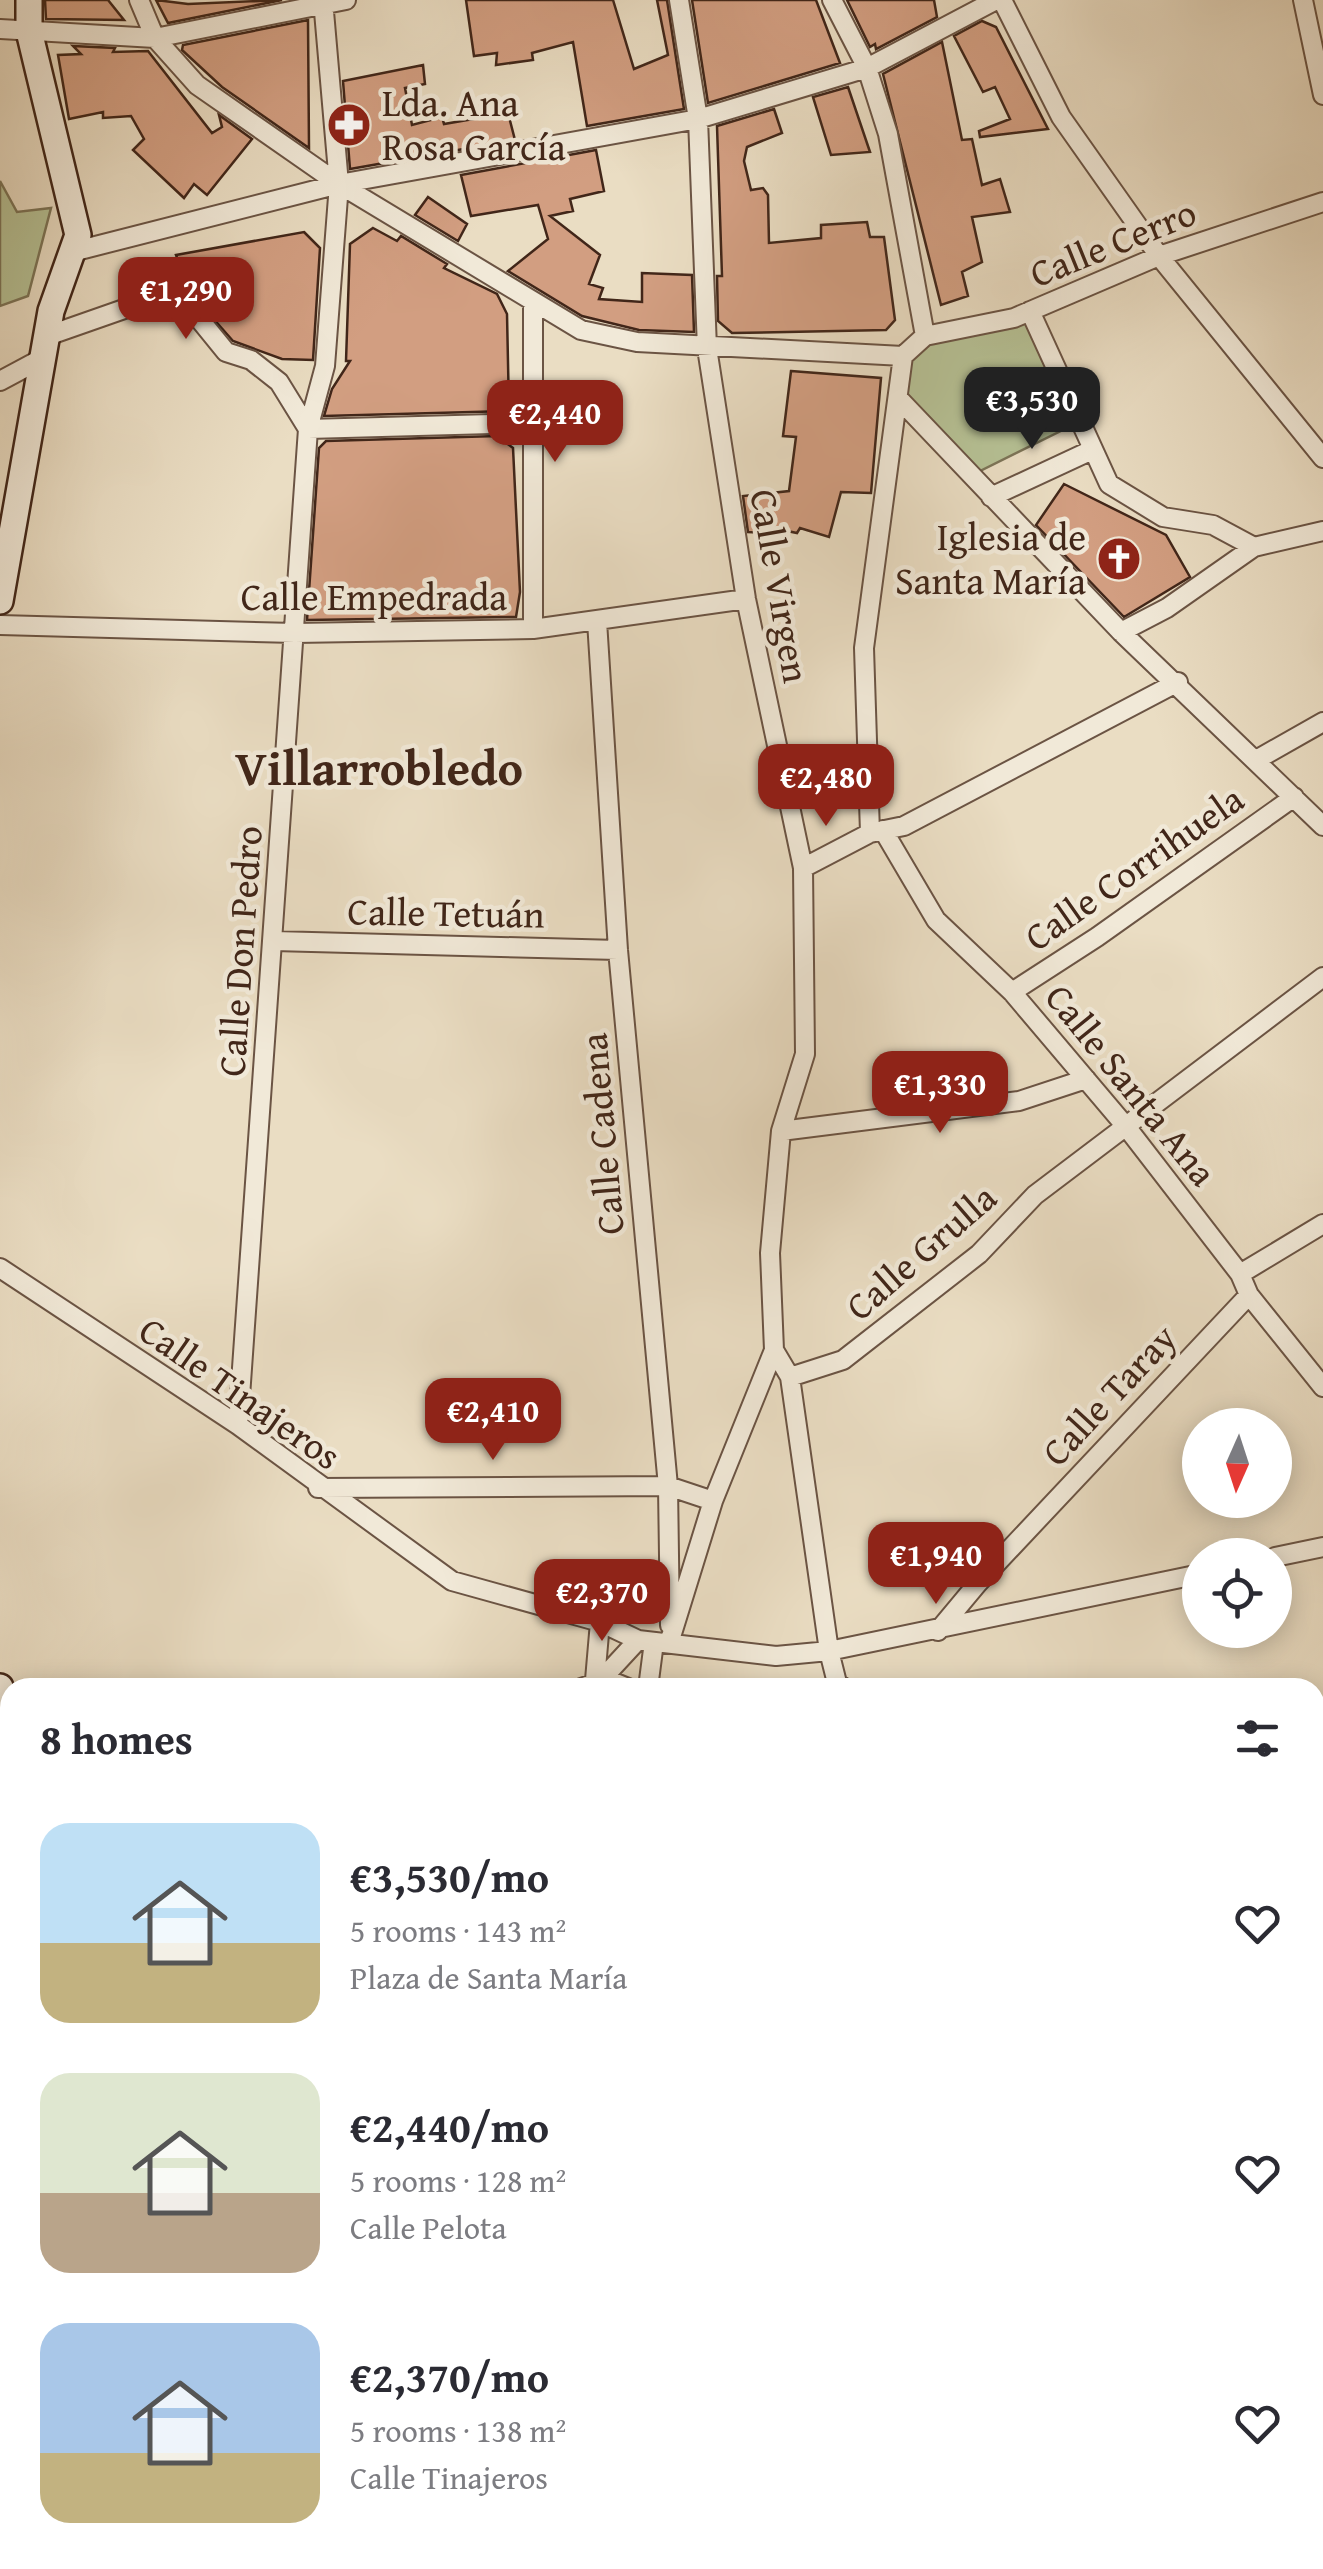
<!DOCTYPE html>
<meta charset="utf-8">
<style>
body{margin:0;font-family:"Gentium Book Plus",serif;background:#f7f7f7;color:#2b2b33;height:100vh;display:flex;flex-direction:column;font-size:38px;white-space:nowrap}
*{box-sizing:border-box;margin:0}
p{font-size:32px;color:#7c7c81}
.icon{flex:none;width:55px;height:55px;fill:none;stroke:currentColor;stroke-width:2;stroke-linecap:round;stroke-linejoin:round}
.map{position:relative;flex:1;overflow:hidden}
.drawer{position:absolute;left:0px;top:1678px;width:1325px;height:892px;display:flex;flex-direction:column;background:#fff;border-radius:30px 30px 0 0;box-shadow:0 5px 25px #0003}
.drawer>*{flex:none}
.needle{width:65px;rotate:183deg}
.buttons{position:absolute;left:1182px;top:1408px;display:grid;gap:20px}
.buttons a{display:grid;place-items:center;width:110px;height:110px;border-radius:50%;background:#fff;box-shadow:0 5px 25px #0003;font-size:50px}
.price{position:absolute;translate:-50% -85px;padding:0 22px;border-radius:20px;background:#8f2418;color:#fff;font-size:32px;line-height:65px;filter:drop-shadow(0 2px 5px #0008)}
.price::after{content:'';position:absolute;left:50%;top:60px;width:30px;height:22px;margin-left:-15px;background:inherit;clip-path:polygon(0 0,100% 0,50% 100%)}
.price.current{background:#222;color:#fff}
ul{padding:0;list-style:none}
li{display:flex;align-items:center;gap:30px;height:250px;padding:0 40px}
li span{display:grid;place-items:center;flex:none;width:280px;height:200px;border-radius:30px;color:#555}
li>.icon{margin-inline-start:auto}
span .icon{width:120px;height:120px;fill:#fffc;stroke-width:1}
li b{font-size:42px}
h2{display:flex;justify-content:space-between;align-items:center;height:120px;padding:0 40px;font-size:42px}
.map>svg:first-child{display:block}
.green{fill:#b6c195;stroke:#7c7457;stroke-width:2.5}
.building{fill:#d29e81;stroke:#412619;stroke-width:2.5}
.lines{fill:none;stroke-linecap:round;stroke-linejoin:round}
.street-casing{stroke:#6b5444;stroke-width:22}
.secondary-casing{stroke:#412619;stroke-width:30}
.street{stroke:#f1e9d8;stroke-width:18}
.secondary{stroke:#f1e9d8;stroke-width:25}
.labels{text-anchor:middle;stroke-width:9;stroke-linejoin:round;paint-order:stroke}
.poi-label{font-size:38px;fill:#412619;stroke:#f1e9d8;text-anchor:start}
.street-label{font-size:38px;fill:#412619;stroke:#f1e9d8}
.district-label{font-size:48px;font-weight:bold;fill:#412619;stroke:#f1e9d8}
</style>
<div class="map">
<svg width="1323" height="2569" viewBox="0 0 1323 2569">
<rect width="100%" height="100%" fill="#eaddc3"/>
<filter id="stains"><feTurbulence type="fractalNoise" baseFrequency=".002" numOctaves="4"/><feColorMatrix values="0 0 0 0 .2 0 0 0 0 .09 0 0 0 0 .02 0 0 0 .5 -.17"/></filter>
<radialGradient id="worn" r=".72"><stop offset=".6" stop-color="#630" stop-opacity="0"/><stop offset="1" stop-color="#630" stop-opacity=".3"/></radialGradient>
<!-- green -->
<path class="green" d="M0 181 17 212 51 208 28 296 0 306Z
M1030 311 1079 422 970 476 900 400 903 356 925 336Z"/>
<!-- building -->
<path class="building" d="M45 0H108L124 20 46 19Z
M156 0 188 4 282 0 168 23Z
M466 0H613L634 69 668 55 657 0H667L684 109 587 126 573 42 532 53 533 60 496 65 497 53 474 56Z
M692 0H816L840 63 708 103Z
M847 0H934L937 17 876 49 875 44 870 47Z
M308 20 309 148 222 87 182 50 183 45Z
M982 21 996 27 1048 129 980 137 979 131 1010 119 995 87 983 92 954 36Z
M942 42 962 140 972 139 982 185 1000 179 1010 212 972 217 982 262 962 272 968 296 941 305 883 74Z
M73 46 115 48 113 52 148 51 212 133 222 127 219 115 252 139 207 195 194 184 184 198 133 150 144 139 131 116 103 118V112L69 119 58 55 81 54Z
M423 65 425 84 405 88 412 125 442 117 444 124 508 113 515 140 350 169 343 81Z
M848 87 870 152 831 155 813 97Z
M774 109 782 133 747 147 744 161 751 190 763 188 768 195 769 243 821 238V225L867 222 870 237H884L895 320 886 330 732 333 718 321 717 276H722L717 126Z
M596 150 604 191 570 199 573 211 550 216 600 255 589 284 603 288 599 299 642 302V273L692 275 694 332 639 330 582 316 508 271 548 239 538 205 471 216 461 175Z
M428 197 467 224 458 241 415 215Z
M373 228 397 241 401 236 447 264 444 268 497 294 507 314 509 411 324 416 332 389 350 361H346L350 244Z
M304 232 320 248 313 360 282 359 233 341 189 291 176 255Z
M791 371 881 378 871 493 841 492 829 537 800 528 797 533 768 527 767 533 748 532 743 496 789 491 796 437 783 436Z
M497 436 513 448 520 592 516 617 307 620 319 448 326 441Z
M1064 484 1166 535 1190 577 1124 617 1036 525Z"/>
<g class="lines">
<defs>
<path id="street" d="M139 0 155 38 197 85 339 184 581 330 637 342 903 356
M832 0 867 68 888 134 925 336 903 356 864 648 870 833 904 826 1178 682
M1002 0 1061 117 1159 256 1323 458
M1303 0 1323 95
M0 29 155 38 346 0
M72 252 339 184 698 119 867 68 996 0
M533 302V629
M1030 311 1109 484 1163 517 1213 525 1254 547
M47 336 147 301 173 299 187 304 226 352 251 360 279 382 308 429 531 423
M925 336 1014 318 1159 256 1323 202
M0 381 43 358
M900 400 1121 632 1323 826
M991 497 1092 450
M597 621 618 950 668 1486 670 1625
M0 625 295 633 533 629 746 599
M1121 632 1167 608 1254 547 1323 531
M1256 760 1323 722
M883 830 936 920 1012 992 1128 1129 1240 1274 1249 1295 1323 1387
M803 868 870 833
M274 941 618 950
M1012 992 1097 937 1294 797
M781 1131 1019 1101 1086 1079
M0 1268 238 1425 452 1581 600 1622 638 1640 776 1656 829 1651 1200 1574
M1240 1274 1323 1224
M774 1350 790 1377 829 1651 837 1683 844 1688
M790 1377 843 1360 979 1254 1035 1195 1323 977
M238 1425 308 429 325 366 339 184 323 0
M318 1488 668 1486 713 1501
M1275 1557 1323 1547
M938 1631 978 1583 1249 1295
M670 1640 713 1501 774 1350 770 1253 781 1131 805 1054 803 868 746 599 707 348 698 119 679 0
M595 1680 600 1622
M601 1680 638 1640
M581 1688 606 1679 628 1688
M648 1688 654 1642
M1315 1887 1323 1878
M1315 2102 1323 2106
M0 2107 10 2102
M0 2375 10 2404
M64 2560 67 2569
M275 2560 295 2569
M964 2560V2569
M491 2569 493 2560"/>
<path id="secondary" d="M0 601 51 311 78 235 29 31V0
M0 1687 10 1725
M107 2569 109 2560"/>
</defs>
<!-- street casing -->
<use href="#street" class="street-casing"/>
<!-- secondary casing -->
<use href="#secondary" class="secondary-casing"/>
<!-- street -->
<use href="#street" class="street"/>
<!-- secondary -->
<use href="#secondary" class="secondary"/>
</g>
<!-- icons -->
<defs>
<symbol id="pharmacy-disc" viewBox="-11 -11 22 22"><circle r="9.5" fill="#8f2418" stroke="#f1e9d8"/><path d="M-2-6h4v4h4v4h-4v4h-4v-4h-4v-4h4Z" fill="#fff"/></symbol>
<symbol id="church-disc" viewBox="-11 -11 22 22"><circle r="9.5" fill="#8f2418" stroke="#f1e9d8"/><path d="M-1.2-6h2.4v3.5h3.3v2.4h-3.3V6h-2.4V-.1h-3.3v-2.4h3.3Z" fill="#fff"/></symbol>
</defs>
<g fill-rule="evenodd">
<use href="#pharmacy-disc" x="324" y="100" width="50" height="50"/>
<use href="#church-disc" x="1094" y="534" width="50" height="50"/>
</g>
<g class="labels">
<!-- poi labels -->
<g class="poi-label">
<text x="382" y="116">Lda. Ana<tspan x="382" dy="44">Rosa García</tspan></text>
<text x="1086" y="550" text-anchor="end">Iglesia de<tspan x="1086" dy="44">Santa María</tspan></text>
</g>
<!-- street labels -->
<g class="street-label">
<text transform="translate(1113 243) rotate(-22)" y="13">Calle Cerro</text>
<text transform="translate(780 586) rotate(80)" y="13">Calle Virgen</text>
<text x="374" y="610">Calle Empedrada</text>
<text transform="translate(1134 868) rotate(-35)" y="13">Calle Corrihuela</text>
<text transform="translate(446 913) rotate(1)" y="13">Calle Tetuán</text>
<text transform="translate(240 951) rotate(-86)" y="13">Calle Don Pedro</text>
<text transform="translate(1131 1085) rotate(51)" y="13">Calle Santa Ana</text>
<text transform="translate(602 1134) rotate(-95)" y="13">Calle Cadena</text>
<text transform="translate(921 1252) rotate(-41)" y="13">Calle Grulla</text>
<text transform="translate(240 1393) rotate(35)" y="13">Calle Tinajeros</text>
<text transform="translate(1109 1395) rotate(-47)" y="13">Calle Taray</text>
</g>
<!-- district labels -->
<g class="district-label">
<text x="379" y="785">Villarrobledo</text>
</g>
</g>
<rect width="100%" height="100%" filter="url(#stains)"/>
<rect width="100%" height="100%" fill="url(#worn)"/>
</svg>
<div class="buttons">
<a><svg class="needle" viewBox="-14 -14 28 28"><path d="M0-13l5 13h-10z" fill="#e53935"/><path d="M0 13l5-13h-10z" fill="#7c7c81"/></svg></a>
<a><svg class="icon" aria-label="locate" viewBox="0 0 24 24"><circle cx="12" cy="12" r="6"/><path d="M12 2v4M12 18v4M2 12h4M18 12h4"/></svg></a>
</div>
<b class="price" style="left:186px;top:342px">€1,290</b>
<b class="price current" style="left:1032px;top:452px">€3,530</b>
<b class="price" style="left:555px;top:465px">€2,440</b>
<b class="price" style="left:826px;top:829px">€2,480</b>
<b class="price" style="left:940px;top:1136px">€1,330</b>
<b class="price" style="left:493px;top:1463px">€2,410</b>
<b class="price" style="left:936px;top:1607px">€1,940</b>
<b class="price" style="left:602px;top:1644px">€2,370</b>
<section class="drawer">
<h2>8 homes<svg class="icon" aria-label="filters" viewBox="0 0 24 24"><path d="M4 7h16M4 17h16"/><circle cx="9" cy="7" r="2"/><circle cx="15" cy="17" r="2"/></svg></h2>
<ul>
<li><span style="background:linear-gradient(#bfe0f5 60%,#c2b280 0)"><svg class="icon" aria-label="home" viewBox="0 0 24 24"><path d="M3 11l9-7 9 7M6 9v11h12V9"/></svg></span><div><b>€3,530/mo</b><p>5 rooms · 143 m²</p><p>Plaza de Santa María</p></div><svg class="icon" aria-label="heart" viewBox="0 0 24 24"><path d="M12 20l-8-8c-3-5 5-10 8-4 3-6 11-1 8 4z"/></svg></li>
<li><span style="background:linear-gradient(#dfe7d0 60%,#b9a48a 0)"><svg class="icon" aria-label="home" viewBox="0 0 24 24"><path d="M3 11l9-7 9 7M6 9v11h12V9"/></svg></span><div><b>€2,440/mo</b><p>5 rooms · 128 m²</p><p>Calle Pelota</p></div><svg class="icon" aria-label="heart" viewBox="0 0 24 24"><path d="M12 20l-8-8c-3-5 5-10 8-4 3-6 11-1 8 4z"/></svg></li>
<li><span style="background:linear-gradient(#a9c7e8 65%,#c2b280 0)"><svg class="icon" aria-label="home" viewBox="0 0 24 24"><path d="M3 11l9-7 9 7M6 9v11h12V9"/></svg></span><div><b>€2,370/mo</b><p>5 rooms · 138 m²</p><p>Calle Tinajeros</p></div><svg class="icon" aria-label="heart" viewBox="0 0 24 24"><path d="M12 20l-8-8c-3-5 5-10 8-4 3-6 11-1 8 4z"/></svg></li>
</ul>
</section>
</div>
